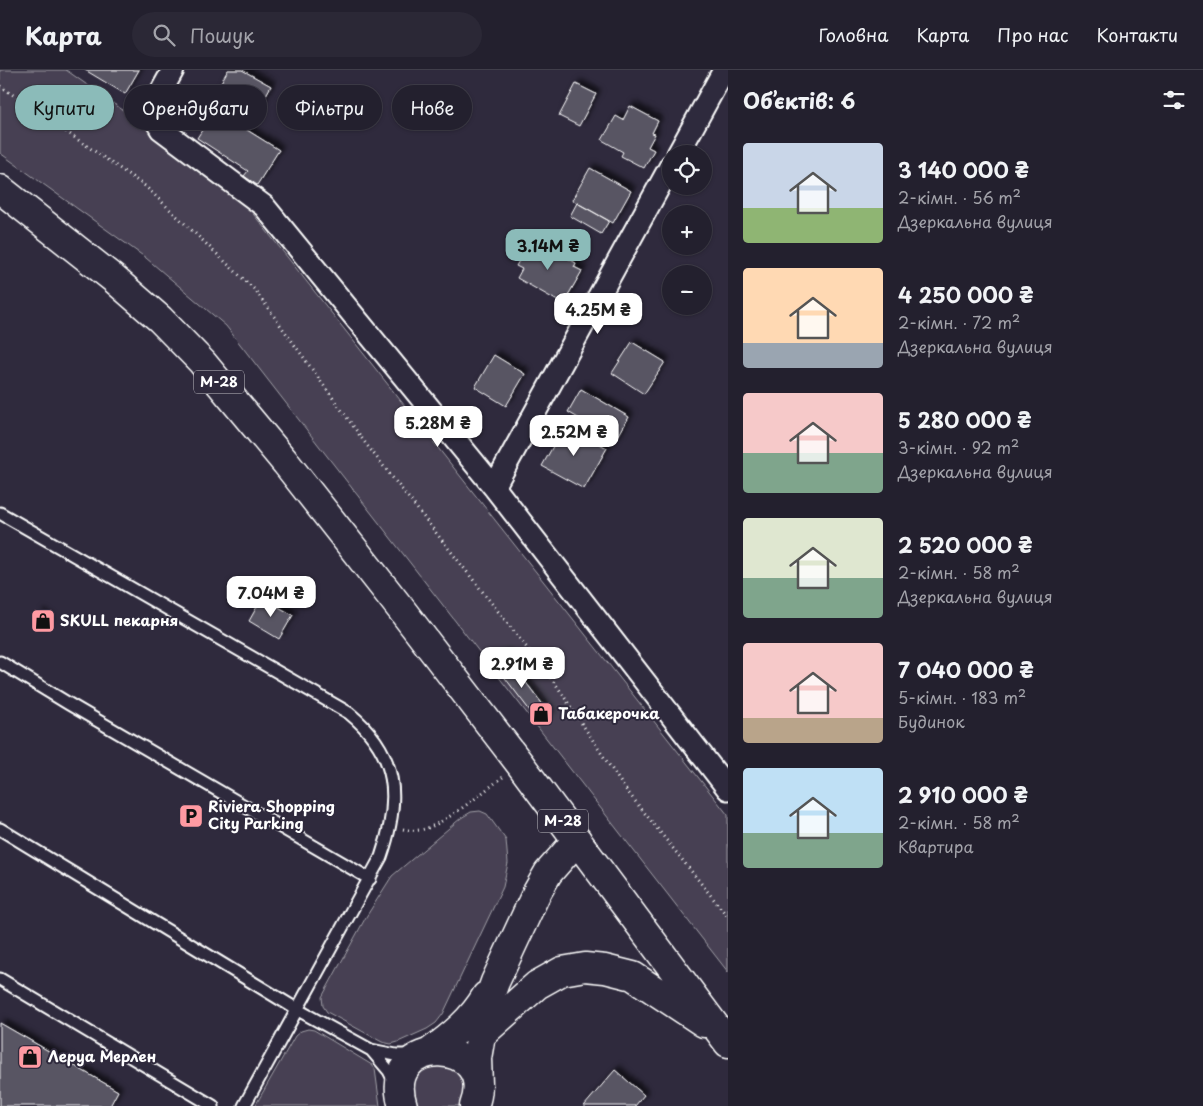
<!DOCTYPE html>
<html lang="uk">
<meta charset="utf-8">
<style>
body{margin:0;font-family:"Playpen Sans",sans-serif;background:#2b2836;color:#f1f3f6;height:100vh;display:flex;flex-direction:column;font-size:19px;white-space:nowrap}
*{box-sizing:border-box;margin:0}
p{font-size:16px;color:#a3a3aa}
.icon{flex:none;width:28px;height:28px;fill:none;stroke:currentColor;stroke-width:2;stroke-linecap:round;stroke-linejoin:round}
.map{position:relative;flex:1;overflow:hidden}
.drawer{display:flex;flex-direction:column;background:#23202e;width:475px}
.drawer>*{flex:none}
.top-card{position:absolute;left:15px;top:15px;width:475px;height:45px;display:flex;gap:10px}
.buttons{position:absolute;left:662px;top:75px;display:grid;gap:10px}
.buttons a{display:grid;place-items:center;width:50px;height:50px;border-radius:50%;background:#23202e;box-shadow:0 1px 4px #0004,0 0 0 1px #403e4a;font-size:25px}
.price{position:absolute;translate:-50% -42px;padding:0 11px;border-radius:10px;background:#fff;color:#222;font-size:16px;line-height:32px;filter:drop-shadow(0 1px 2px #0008)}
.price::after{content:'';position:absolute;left:50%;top:30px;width:15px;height:11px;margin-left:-8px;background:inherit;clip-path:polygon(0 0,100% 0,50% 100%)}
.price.on{background:#8bbbb9;color:#111}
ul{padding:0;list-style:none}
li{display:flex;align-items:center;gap:15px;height:125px;padding:0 15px}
li span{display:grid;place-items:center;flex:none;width:140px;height:100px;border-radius:5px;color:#555}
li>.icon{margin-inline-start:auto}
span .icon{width:60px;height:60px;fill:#fffc;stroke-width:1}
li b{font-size:21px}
h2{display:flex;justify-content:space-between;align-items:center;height:60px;padding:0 15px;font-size:21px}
.tag{padding:0 18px;border-radius:22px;background:#23202e;box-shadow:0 1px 4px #0004,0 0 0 1px #403e4a;font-size:18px;line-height:45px}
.tag.on{background:#8bbbb9;color:#111}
header{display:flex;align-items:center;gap:30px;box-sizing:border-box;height:70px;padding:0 25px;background:#23202e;border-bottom:1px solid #403e4a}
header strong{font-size:24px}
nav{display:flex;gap:28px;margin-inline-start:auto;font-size:18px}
.search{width:350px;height:45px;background:#2b2836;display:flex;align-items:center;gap:12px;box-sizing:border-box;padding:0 18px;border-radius:28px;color:#a3a3aa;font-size:19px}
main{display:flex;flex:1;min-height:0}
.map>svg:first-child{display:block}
.green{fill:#464152;stroke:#a2a0a8}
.building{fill:#595564;stroke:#fff;filter:url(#shadow)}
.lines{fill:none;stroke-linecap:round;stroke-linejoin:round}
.lane-casing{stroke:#fff;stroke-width:15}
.street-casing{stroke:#fff;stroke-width:25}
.primary-casing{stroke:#fff;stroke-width:31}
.highway-casing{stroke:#fff;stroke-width:31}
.path{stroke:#fff;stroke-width:3;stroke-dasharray:1 4;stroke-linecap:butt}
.lane{stroke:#2f2a3d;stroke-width:11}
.street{stroke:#2f2a3d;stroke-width:21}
.primary{stroke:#2f2a3d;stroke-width:28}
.highway{stroke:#2f2a3d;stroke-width:28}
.labels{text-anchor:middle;stroke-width:4;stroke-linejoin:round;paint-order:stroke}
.shield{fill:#2f2a3d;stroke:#c1bfc5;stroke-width:1}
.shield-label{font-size:14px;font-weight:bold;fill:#fff}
.poi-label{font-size:15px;font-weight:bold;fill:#fff;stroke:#2f2a3d;text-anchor:start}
</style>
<header>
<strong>Карта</strong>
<div class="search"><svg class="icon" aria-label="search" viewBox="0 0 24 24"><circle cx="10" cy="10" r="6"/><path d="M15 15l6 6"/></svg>Пошук</div>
<nav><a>Головна</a><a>Карта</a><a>Про нас</a><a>Контакти</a></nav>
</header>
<main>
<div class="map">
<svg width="728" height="1036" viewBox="0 0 728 1036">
<defs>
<filter id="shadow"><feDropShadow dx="4.5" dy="-4.5" stdDeviation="2.5" flood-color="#0009"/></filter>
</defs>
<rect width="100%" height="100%" fill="#2f2a3d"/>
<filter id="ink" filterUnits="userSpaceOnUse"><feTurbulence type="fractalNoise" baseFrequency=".02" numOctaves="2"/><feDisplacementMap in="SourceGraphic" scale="10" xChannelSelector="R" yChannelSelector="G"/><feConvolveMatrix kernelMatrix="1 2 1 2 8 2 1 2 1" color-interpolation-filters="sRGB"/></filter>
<g filter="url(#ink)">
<!-- green -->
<path class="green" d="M0 0H66L127 43 239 126 728 745V902L226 256 146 188 0 83Z
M480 741 487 744 506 770 508 793 503 817 443 944 436 953 427 959 398 972 391 974 382 972 327 942 323 936 322 927 366 847 392 806 461 748 471 742Z
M308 959 314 960 372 995 375 999 380 1036H255L295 966 301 961Z
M421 990 463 997 467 1036H409L406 1007Z"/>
<!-- building -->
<path class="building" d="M85 0H139L125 24Z
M228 0H242L271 16 256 43 216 21Z
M576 14 596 24 579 56 559 46Z
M298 32 312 40 304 54 290 46Z
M630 36 658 51 652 63 655 64 648 77 654 80 644 98 621 86 623 82 602 70 616 46 623 50Z
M215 40 279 80 257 115 244 106 248 101 197 68Z
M590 98 631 121 613 153 572 130Z
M577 133 609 151 601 164 570 146Z
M532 168 576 193 574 197 582 201 563 234 517 208 522 199 516 196Z
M632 272 665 292 644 324 612 303Z
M494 285 525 304 506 336 475 317Z
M581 319 629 347 616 370 568 342Z
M565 355 607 378 584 419 542 396Z
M262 528 293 545 279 569 249 551Z
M40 544 50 550 45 558 36 553Z
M504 584 551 645 540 654 493 592Z
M0 953 118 1021 110 1036H0Z
M615 1000 644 1025 635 1036H584Z"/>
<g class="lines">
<defs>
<path id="lane" d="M0 443 349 643C399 684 401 729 381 787L244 1036
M0 592 69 634 370 809
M0 759 298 940 371 980 396 985H414
M0 909 213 1036
M372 981 389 1001 396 1015"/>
<path id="street" d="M173 0 157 29 152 44 161 59 264 136 494 417 728 719
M678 84 724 0
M494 417 671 95"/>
<path id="primary" d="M430 982C452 966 472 950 486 926
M478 1015 477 988 481 965 486 937 495 912 536 824 548 803 577 770
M403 1036C379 962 500 967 474 1036"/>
<path id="highway" d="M0 119 114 209 160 249 202 292 286 393 401 539 520 694 728 973
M481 965 537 915 562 901 585 897 605 899 633 906 704 953"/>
</defs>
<!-- lane casing -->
<use href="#lane" class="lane-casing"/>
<!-- street casing -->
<use href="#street" class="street-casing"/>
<!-- primary casing -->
<use href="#primary" class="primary-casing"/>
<!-- highway casing -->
<use href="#highway" class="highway-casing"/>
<!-- path -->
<path class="path" d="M0 16 145 116 255 220 366 374 557 616 623 716 728 847
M403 759C412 761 421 761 430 757 452 748 483 722 503 707"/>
<!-- lane -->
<use href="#lane" class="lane"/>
<!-- street -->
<use href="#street" class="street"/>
<!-- primary -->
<use href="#primary" class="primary"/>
<!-- highway -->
<use href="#highway" class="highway"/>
</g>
</g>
<!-- icons -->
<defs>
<symbol id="shop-square" viewBox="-11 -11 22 22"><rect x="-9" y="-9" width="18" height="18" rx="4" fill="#ff9aa2" stroke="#2f2a3d"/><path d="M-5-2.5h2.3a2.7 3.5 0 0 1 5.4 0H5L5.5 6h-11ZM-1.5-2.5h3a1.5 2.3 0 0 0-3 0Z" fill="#111"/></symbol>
<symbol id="parking-square" viewBox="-11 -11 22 22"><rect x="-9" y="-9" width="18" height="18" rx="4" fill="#ff9aa2" stroke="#2f2a3d"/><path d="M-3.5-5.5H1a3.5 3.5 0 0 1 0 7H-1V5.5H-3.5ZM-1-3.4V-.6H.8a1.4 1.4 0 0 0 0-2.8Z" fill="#111"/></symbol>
</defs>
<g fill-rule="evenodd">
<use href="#shop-square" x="29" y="537" width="28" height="28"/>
<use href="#shop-square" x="527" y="630" width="28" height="28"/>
<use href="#parking-square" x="177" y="732" width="28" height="28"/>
<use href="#shop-square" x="16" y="973" width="28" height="28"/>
</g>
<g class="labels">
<!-- shield labels -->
<g class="shield">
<rect x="194" y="300.5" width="50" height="23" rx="4"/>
<rect x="538" y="739.5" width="50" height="23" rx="4"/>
</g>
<g class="shield-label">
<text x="219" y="317">М-28</text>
<text x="563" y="756">М-28</text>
</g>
<!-- poi labels -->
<g class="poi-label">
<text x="60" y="556">SKULL пекарня</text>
<text x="558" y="649">Табакерочка</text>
<text x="208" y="742">Riviera Shopping<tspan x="208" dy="17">City Parking</tspan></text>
<text x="48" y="992">Леруа Мерлен</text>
</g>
</g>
</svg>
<div class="buttons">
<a><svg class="icon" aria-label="locate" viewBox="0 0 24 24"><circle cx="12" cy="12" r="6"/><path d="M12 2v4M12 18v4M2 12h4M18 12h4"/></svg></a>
<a>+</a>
<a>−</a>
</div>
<b class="price on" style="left:548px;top:201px">3.14M ₴</b>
<b class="price" style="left:598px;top:265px">4.25M ₴</b>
<b class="price" style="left:438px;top:378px">5.28M ₴</b>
<b class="price" style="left:574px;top:387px">2.52M ₴</b>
<b class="price" style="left:271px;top:548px">7.04M ₴</b>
<b class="price" style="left:522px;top:619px">2.91M ₴</b>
<div class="top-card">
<a class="tag on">Купити</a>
<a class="tag">Орендувати</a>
<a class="tag">Фільтри</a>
<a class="tag">Нове</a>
</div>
</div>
<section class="drawer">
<h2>Об’єктів: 6<svg class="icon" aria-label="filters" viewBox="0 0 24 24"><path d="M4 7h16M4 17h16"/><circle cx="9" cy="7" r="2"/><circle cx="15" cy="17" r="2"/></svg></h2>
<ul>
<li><span style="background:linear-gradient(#c9d6e8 65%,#8fb573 0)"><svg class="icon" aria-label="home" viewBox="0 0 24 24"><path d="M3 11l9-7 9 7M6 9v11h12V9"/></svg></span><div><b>3 140 000 ₴</b><p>2-кімн. · 56 m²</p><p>Дзеркальна вулиця</p></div></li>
<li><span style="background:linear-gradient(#ffd9b3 75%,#9aa5b1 0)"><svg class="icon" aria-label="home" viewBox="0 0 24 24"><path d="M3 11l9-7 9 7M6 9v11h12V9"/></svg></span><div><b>4 250 000 ₴</b><p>2-кімн. · 72 m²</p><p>Дзеркальна вулиця</p></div></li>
<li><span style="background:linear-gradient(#f6c9c9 60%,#7fa58c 0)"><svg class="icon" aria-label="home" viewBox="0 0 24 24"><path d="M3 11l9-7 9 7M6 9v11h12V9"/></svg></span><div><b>5 280 000 ₴</b><p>3-кімн. · 92 m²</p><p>Дзеркальна вулиця</p></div></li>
<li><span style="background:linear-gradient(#dfe7d0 60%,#7fa58c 0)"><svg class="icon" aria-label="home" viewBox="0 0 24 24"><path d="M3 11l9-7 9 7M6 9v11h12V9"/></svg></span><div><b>2 520 000 ₴</b><p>2-кімн. · 58 m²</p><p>Дзеркальна вулиця</p></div></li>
<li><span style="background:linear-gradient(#f6c9c9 75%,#b9a48a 0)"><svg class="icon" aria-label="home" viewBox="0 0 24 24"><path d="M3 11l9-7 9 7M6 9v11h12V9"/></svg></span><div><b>7 040 000 ₴</b><p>5-кімн. · 183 m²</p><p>Будинок</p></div></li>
<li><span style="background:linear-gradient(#bfe0f5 65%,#7fa58c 0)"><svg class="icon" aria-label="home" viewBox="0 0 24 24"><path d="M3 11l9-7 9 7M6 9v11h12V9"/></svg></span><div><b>2 910 000 ₴</b><p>2-кімн. · 58 m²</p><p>Квартира</p></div></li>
</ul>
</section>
</main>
